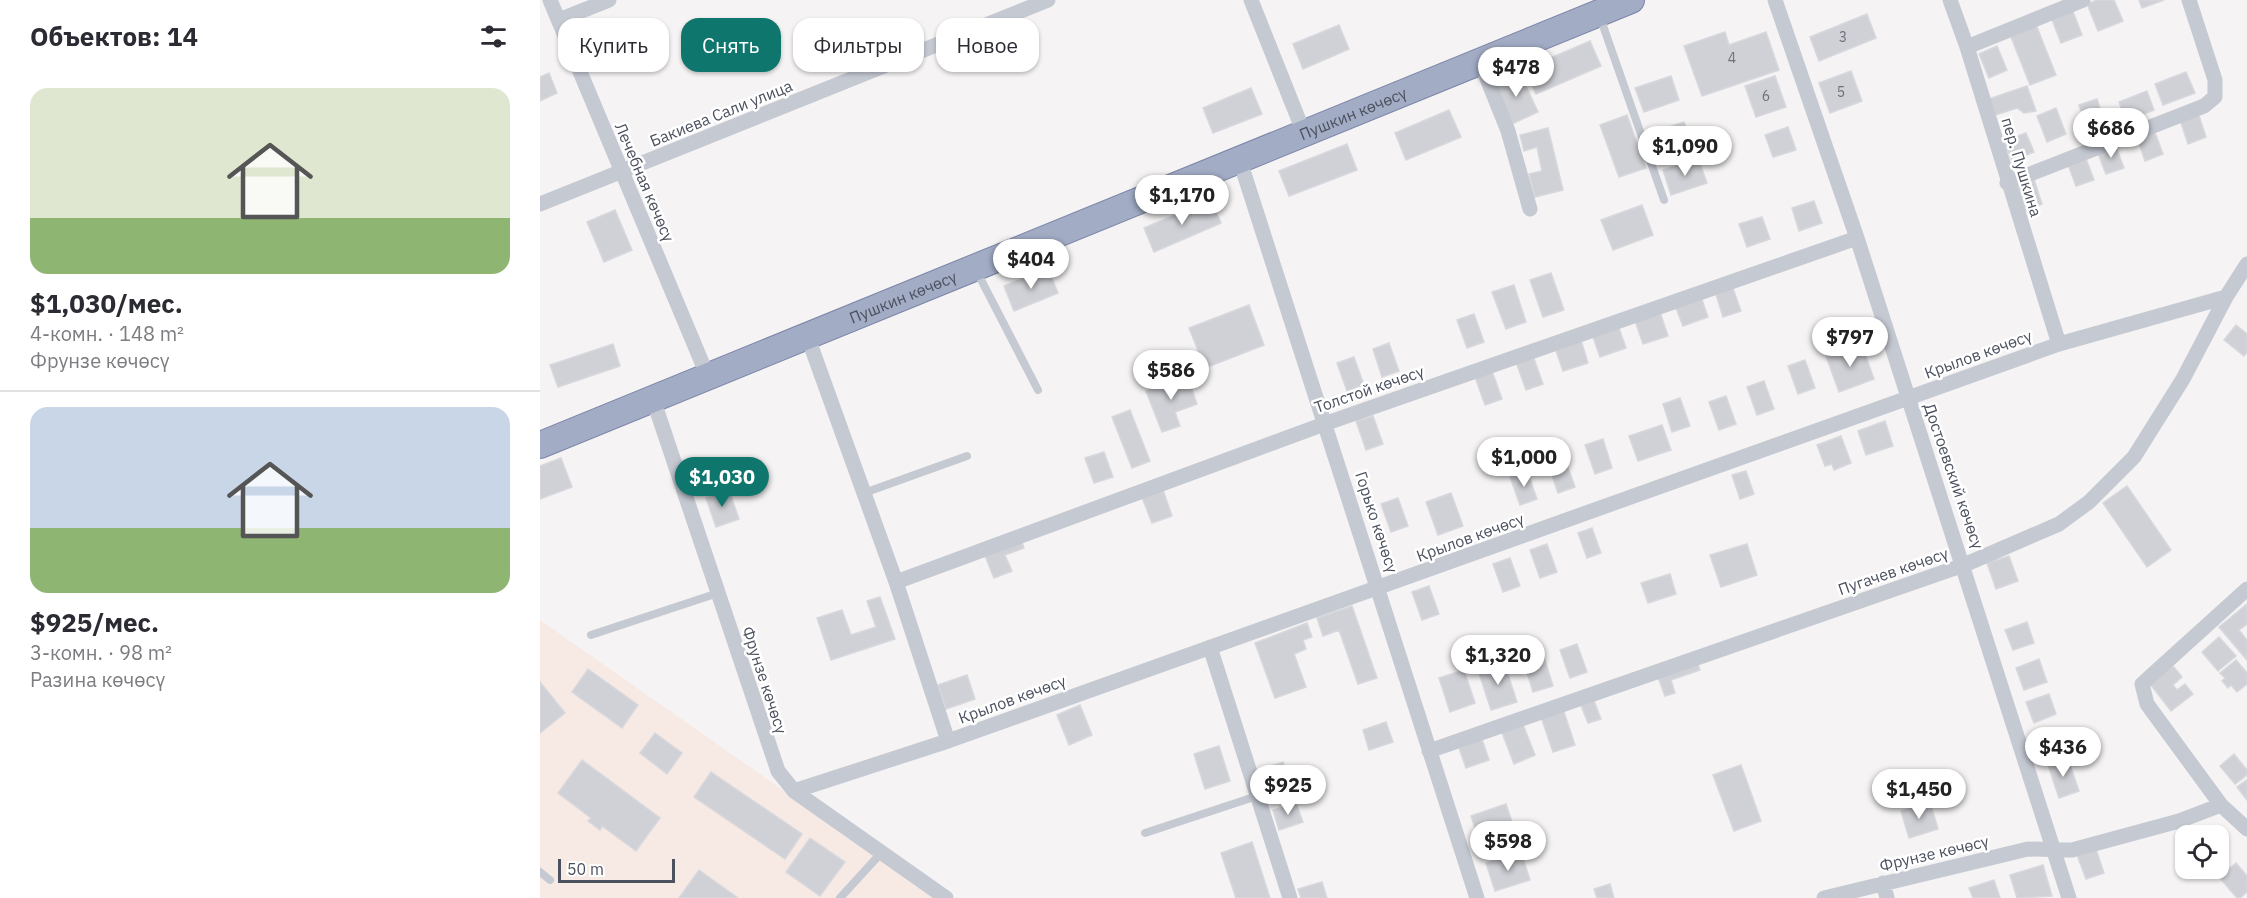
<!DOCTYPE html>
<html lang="ru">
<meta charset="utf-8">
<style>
body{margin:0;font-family:"IBM Plex Sans",sans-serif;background:#f2f2f3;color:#2b2b33;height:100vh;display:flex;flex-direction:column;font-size:22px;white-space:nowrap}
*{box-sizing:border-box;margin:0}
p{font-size:20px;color:#7c7c81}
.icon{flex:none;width:33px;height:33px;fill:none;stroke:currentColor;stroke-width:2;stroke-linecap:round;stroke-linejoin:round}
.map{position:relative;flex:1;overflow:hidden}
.details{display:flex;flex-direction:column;background:#fff;width:540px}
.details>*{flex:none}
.guide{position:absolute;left:18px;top:18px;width:570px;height:54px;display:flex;gap:12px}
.tools{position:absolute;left:1635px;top:825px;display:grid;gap:12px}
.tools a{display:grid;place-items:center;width:54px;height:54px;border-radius:12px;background:#fff;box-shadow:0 2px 4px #0004;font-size:30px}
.scale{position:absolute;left:18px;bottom:15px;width:117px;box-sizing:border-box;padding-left:6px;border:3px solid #4c515f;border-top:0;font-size:16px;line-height:21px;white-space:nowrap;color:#4c515f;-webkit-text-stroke:4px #fff;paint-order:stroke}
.price{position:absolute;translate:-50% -51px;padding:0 14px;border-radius:21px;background:#fff;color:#222;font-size:20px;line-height:39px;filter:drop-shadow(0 2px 3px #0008)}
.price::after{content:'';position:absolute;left:50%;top:36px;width:18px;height:14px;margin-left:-9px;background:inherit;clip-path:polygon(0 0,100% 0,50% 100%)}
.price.current{background:#0f766e;color:#fff}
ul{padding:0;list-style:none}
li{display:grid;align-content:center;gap:12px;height:318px;padding:0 30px}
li+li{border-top:2px solid #e1e1e2}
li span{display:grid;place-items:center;height:186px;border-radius:18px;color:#555}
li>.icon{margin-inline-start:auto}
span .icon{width:108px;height:108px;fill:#fffc;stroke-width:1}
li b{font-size:26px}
h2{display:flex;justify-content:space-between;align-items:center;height:72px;padding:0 30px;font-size:26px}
.tag{padding:0 21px;border-radius:18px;background:#fff;box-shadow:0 2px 4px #0004;font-size:21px;line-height:54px}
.tag.current{background:#0f766e;color:#fff}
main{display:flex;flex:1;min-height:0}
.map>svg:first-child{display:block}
.medical{fill:#f7eae5}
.building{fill:#d0d1d6;stroke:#d7d8dd;stroke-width:1.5}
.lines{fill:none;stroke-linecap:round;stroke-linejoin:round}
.trunk-casing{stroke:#7b85a8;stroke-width:28}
.service{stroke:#c5c9d2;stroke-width:8}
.minor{stroke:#c5c9d2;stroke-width:15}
.trunk{stroke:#a2acc5;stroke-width:26}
.labels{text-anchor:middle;stroke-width:5;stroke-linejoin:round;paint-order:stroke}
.number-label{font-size:14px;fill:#6d717d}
.street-label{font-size:16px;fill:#4c515f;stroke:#fff}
</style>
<main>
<section class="details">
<h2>Объектов: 14<svg class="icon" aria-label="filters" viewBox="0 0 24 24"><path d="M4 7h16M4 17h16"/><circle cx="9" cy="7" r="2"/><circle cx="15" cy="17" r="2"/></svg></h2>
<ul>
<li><span style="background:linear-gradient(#dfe7d0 70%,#8fb573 0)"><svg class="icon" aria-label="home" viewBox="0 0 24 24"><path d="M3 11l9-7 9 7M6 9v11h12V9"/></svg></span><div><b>$1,030/мес.</b><p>4-комн. · 148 m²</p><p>Фрунзе көчөсү</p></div></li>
<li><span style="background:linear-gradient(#c9d6e8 65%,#8fb573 0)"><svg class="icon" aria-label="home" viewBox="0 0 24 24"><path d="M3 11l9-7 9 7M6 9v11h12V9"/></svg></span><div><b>$925/мес.</b><p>3-комн. · 98 m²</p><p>Разина көчөсү</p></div></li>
</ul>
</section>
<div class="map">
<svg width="1707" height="898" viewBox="0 0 1707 898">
<rect width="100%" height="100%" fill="#f5f3f3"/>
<!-- medical -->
<path class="medical" d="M0 620 397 898H0Z"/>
<!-- building -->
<path class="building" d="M1557 0H1574L1583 21 1558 31 1547 4Z
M1599 0H1624L1602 8Z
M1532 9 1542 35 1521 43 1511 17Z
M1327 14 1336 38 1279 61 1270 37Z
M1495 22 1516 75 1490 85 1469 32Z
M799 25 809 49 763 69 753 44Z
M1185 32 1189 45 1226 32 1239 70 1162 96 1144 46Z
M1050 41 1061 66 996 94 985 69Z
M1457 46 1467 70 1449 78 1439 54Z
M1311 71 1322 101 1290 113 1279 83Z
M1646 72 1655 93 1623 105 1615 84Z
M9 73 17 93 0 101V77Z
M980 73 998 112 972 124 954 85Z
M1131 76 1139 100 1104 112 1095 88Z
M1235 76 1246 107 1216 117 1205 86Z
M1487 86 1496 111 1484 113 1477 108 1452 116 1446 100Z
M711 88 722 114 673 133 663 108Z
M1607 91 1614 110 1586 121 1579 102Z
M1557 99 1565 123 1547 129 1539 105Z
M1516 108 1526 134 1507 142 1497 116Z
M909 110 921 137 866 160 855 133Z
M1658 113 1666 137 1648 144 1640 120Z
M1087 115 1106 168 1079 177 1060 125Z
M1144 122 1153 146 1117 158 1108 134Z
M1248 127 1256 150 1233 157 1225 135Z
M1008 128 1023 190 995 197 989 174 1002 171 997 147 984 151 980 135Z
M1614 130 1623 154 1605 161 1597 137Z
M1486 133 1494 152 1472 161 1464 141Z
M807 144 817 170 749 196 739 171Z
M1575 144 1584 168 1566 174 1557 151Z
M1545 156 1554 180 1536 186 1527 162Z
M1158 158 1167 183 1131 195 1123 170Z
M1493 176 1502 204 1481 213 1471 186Z
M671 200 681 223 614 252 604 228Z
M1274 201 1282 223 1259 231 1252 208Z
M1102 205 1113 235 1073 250 1061 220Z
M75 210 92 250 64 262 47 222Z
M1222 217 1230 239 1207 247 1199 224Z
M508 268 518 293 474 311 464 286Z
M1011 273 1024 310 1003 317 990 280Z
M1191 283 1201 311 1183 317 1174 288Z
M974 285 986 322 966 329 952 292Z
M1160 294 1168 317 1143 326 1134 303Z
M709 305 724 345 665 368 649 328Z
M1120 312 1128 336 1103 344 1095 321Z
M934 314 944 342 927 348 917 320Z
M1078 325 1086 348 1060 357 1052 334Z
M1696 325 1707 334V352L1704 356 1684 340Z
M1041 340 1048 363 1023 371 1015 348Z
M849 343 859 371 842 377 833 349Z
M1321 343 1334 379 1299 392 1286 356Z
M73 344 80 366 18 387 10 365Z
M993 356 1003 384 986 390 976 362Z
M814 357 824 385 807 391 797 363Z
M1265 360 1275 388 1258 394 1248 366Z
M952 371 962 399 945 405 935 377Z
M647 375 657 404 635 412 640 426 622 432 606 391Z
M1224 381 1234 409 1217 415 1207 387Z
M1186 396 1196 424 1179 430 1169 402Z
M1140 398 1150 426 1132 432 1123 404Z
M590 410 610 461 592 468 572 417Z
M833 416 843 444 826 450 816 421Z
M1345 421 1353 446 1326 455 1318 431Z
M1122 425 1131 450 1098 461 1089 436Z
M1301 436 1311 463 1294 470 1292 464 1285 466 1277 445Z
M1063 439 1072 468 1055 474 1045 445Z
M564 452 573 477 554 483 545 458Z
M21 458 32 487 0 499V466Z
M1025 459 1035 487 1018 493 1008 464Z
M987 471 997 499 980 505 970 477Z
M1206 471 1214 494 1200 499 1192 475Z
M1587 486 1631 550 1607 567 1563 503Z
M622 487 632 516 612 523 601 495Z
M189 490 199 519 176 527 166 498Z
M911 493 923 526 898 535 886 502Z
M858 498 868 526 851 532 841 504Z
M1052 528 1061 553 1047 558 1038 533Z
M480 537 484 548 465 555 472 571 454 578 443 551Z
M1007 544 1017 572 1000 578 990 550Z
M1207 544 1217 575 1181 587 1170 555Z
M1469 556 1478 581 1456 589 1447 563Z
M970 558 980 586 963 592 953 564Z
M1130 574 1136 594 1108 603 1101 583Z
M889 586 899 614 882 620 872 592Z
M340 597 355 639 291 660 277 618 302 610 311 635 336 627 327 601Z
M1707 604V624L1699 630 1707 640V660L1679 627Z
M812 606 837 678 818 684 799 630 783 636 777 618Z
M1487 622 1494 643 1473 650 1465 630Z
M767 623 772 637 763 640 766 649 754 654 766 687 735 698 715 643Z
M1679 637 1696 656 1678 671 1662 652Z
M1037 644 1047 672 1030 678 1020 650Z
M1004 657 1013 686 993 692 984 663Z
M1156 659 1160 670 1131 680 1135 693 1125 696 1116 672Z
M1499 659 1507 682 1484 690 1476 668Z
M1696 660 1707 673V684L1697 692 1691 685 1688 688 1682 681 1685 678 1680 673Z
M964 662 977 702 951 710 938 670Z
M1633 666 1642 677 1633 685 1637 690 1645 684 1653 694 1631 711 1610 684Z
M48 669 98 705 82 728 32 692Z
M924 670 935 703 910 712 899 678Z
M427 675 435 699 406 709 398 685Z
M0 682 25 713 0 733Z
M1509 694 1516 714 1494 723 1486 702Z
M1053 698 1061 719 1048 723 1040 703Z
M540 705 552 735 529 745 517 715Z
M1023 709 1035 745 1013 752 1001 717Z
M846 722 853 742 829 750 823 730Z
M982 722 995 755 974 764 961 730Z
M1518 730 1523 744 1504 751 1499 737Z
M115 733 142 753 127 774 100 753Z
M942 739 949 760 926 768 919 748Z
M679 746 690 781 665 789 654 754Z
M1694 754 1707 770V775L1695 784 1680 766Z
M1528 759 1539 791 1519 798 1508 765Z
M42 760 120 818 96 851 62 826 60 830 48 821 51 818 18 793Z
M743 762 750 782 726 789 720 770Z
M1201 765 1221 821 1194 831 1173 775Z
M171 772 262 834 245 859 154 797Z
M1707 780V800L1697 787Z
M1390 802 1398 829 1369 838 1361 811Z
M756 803 763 822 739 830 733 810Z
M966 804 979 843 944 855 931 816Z
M270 838 305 862 280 896 246 872Z
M712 842 730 898H696L681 853Z
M1556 849 1564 873 1546 879 1537 855Z
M981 852 990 880 955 891 946 863Z
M1696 863 1707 876V892L1700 898H1697L1679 877Z
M1503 865 1512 896 1477 898 1470 875Z
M159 870 198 898H139Z
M1454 880 1460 898H1433L1429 888Z
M782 882 787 898H761L758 889Z
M1070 884 1074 898H1057L1054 889Z"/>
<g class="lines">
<defs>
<g id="trunk">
<path id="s1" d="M0 445 1091 0"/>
</g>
</defs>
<!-- trunk casing -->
<use href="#trunk" class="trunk-casing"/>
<!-- service -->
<path class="service" d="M1060 17 1124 200
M436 270 498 390
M324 493 427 456
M51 635 178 593
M605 833 717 796
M0 872 10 880
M300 898 342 852"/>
<!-- minor -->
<path class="minor" d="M10 0 168 377
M711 0 764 133
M1235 0 1317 238 1529 898
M1410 0 1427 47 1519 344
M19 20 69 0
M1427 47 1543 0
M940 61 968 131 990 209
M699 158 937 898
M1467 183 1664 106 1675 97V80L1649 0
M0 204 508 0
M267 335 356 582 408 741
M113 399 238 771 254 791 406 898
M356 582 787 423 1317 238
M1707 589 1602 684 1607 704 1681 805 1707 829
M670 647 750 898
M889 751 1424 565 1519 524 1549 502 1594 457 1643 379 1686 297 1707 264
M254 791 408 741 1519 344 1686 297
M1343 883 1347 898
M1284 898 1488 849 1532 850 1639 821 1681 805"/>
<!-- trunk -->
<use href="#trunk" class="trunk"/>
</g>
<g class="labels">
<!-- number labels -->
<g class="number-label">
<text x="1303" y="42">3</text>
<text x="1192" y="63">4</text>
<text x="1301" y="97">5</text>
<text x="1226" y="101">6</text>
</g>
<!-- street labels -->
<g class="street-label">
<text transform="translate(181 113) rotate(-22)" y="6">Бакиева Сали улица</text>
<text dy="6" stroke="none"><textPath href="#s1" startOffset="878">Пушкин көчөсү</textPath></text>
<text transform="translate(1482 167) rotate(73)" y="6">пер. Пушкина</text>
<text transform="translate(105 182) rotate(67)" y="6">Лечебная көчөсү</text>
<text dy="6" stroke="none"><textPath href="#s1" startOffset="392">Пушкин көчөсү</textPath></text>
<text transform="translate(1438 354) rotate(-20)" y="6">Крылов көчөсү</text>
<text transform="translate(829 389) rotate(-19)" y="6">Толстой көчөсү</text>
<text transform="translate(1414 476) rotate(71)" y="6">Достоевский көчөсү</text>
<text transform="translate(837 522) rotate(72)" y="6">Горько көчөсү</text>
<text transform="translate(930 537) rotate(-20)" y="6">Крылов көчөсү</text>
<text transform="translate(1353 571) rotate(-19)" y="6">Пугачев көчөсү</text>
<text transform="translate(225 680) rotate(72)" y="6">Фрунзе көчөсү</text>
<text transform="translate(472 699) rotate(-20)" y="6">Крылов көчөсү</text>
<text transform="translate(1394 853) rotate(-13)" y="6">Фрунзе көчөсү</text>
</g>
</g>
</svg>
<div class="tools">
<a><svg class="icon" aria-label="locate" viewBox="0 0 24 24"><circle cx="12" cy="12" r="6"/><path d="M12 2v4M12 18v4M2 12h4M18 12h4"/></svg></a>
</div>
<div class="scale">50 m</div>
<b class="price" style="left:976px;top:98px">$478</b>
<b class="price" style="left:1571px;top:159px">$686</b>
<b class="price" style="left:1145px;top:177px">$1,090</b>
<b class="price" style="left:642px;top:226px">$1,170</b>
<b class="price" style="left:491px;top:290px">$404</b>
<b class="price" style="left:1310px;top:368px">$797</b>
<b class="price" style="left:631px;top:401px">$586</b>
<b class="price" style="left:984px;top:488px">$1,000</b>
<b class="price current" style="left:182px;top:508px">$1,030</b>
<b class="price" style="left:958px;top:686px">$1,320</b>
<b class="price" style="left:1523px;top:778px">$436</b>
<b class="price" style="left:748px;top:816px">$925</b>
<b class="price" style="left:1379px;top:820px">$1,450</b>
<b class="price" style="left:968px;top:872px">$598</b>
<div class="guide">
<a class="tag">Купить</a>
<a class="tag current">Снять</a>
<a class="tag">Фильтры</a>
<a class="tag">Новое</a>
</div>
</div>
</main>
